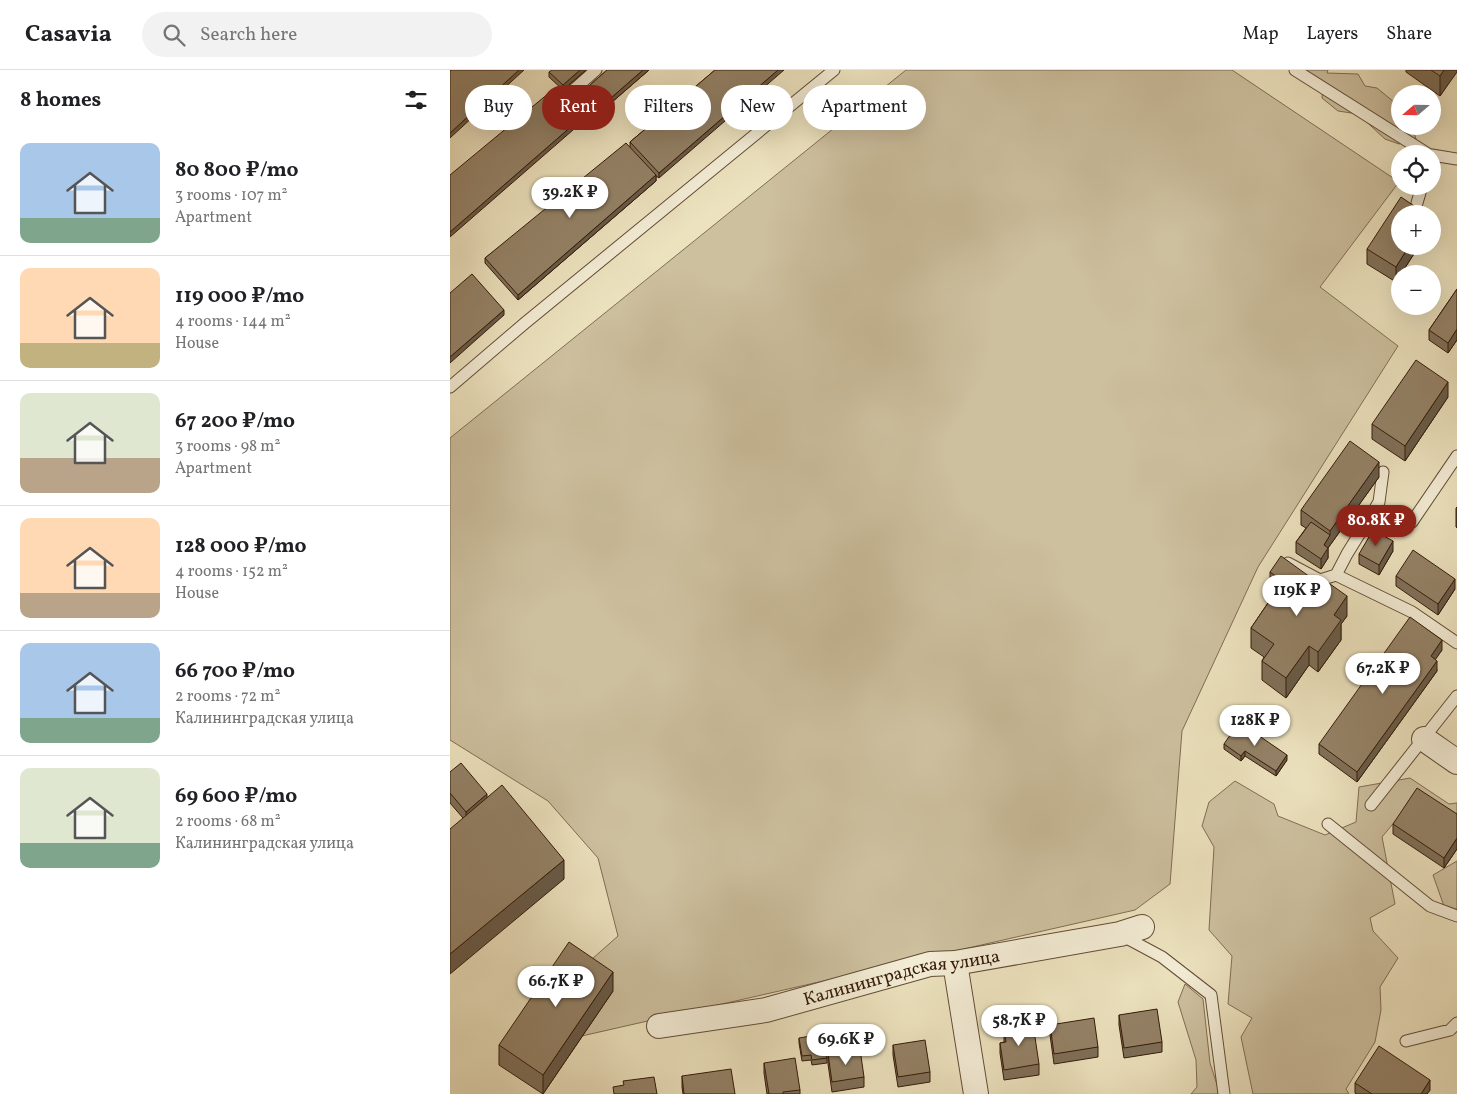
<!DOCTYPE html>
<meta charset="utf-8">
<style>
body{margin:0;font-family:Vollkorn,serif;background:#f2f2f2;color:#202124;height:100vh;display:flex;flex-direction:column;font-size:19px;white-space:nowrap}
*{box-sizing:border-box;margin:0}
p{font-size:16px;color:#757577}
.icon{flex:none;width:28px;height:28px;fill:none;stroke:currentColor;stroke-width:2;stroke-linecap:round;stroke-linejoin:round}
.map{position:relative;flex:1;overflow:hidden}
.sheet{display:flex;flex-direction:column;background:#fff;width:450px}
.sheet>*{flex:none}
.hud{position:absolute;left:15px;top:15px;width:475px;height:45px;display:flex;gap:10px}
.needle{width:32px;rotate:250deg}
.fabs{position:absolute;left:941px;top:15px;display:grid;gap:10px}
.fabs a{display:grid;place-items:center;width:50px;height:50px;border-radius:50%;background:#fff;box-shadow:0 5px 20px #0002;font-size:25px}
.price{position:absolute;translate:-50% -42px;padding:0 11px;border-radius:18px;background:#fff;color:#222;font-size:16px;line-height:32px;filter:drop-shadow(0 1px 2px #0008)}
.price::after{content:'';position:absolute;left:50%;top:30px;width:15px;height:11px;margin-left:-8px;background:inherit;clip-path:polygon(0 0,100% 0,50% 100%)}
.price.selected{background:#8f2418;color:#fff}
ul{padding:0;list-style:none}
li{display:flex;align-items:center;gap:15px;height:125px;padding:0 20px}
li+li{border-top:1px solid #e0e0e0}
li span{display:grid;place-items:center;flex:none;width:140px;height:100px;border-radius:10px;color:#555}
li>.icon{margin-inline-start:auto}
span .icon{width:60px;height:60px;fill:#fffc;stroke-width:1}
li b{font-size:21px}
h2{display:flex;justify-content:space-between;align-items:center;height:60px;padding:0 20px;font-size:21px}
.chip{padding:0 18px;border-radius:22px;background:#fff;box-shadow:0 5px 20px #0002;font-size:18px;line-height:45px}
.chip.selected{background:#8f2418;color:#fff}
header{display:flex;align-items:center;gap:30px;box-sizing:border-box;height:70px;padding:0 25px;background:#fff;border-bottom:1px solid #e0e0e0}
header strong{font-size:24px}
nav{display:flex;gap:28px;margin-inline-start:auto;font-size:18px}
.search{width:350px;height:45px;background:#f2f2f2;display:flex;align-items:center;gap:12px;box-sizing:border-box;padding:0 18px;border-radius:28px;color:#757577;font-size:19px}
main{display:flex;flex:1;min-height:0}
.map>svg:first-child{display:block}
.green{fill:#cdc09f;stroke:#816d54}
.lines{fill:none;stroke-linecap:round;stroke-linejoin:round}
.lane-casing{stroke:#634c36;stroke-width:13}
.street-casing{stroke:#634c36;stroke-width:26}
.lane{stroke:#f3ecd5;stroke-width:11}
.street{stroke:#f3ecd5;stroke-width:24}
.wall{fill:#7f7059;stroke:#351a08}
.shaded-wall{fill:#685b48;stroke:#351a08}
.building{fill:#948267;stroke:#351a08}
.labels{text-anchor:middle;stroke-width:5;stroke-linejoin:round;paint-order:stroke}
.street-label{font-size:18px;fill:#351a08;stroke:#f3ecd5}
</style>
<header>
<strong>Casavia</strong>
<div class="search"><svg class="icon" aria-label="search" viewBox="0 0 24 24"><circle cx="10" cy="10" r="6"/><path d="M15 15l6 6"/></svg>Search here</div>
<nav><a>Map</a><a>Layers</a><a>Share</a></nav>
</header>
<main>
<section class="sheet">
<h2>8 homes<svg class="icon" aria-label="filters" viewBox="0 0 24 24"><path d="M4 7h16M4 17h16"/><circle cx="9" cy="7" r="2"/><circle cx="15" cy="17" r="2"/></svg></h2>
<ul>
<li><span style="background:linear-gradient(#a9c7e8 75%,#7fa58c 0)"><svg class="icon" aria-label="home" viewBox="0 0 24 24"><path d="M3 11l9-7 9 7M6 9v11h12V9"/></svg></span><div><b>80 800 ₽/mo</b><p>3 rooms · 107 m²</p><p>Apartment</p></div></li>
<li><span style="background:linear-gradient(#ffd9b3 75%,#c2b280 0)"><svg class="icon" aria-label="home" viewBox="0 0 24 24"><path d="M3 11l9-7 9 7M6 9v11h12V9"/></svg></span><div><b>119 000 ₽/mo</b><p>4 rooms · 144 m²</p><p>House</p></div></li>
<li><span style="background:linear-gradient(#dfe7d0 65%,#b9a48a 0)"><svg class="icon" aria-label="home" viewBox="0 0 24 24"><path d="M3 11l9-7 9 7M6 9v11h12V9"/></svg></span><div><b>67 200 ₽/mo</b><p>3 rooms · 98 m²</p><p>Apartment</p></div></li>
<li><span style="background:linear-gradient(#ffd9b3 75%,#b9a48a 0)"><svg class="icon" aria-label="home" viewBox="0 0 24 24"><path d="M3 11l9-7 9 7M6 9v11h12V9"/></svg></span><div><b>128 000 ₽/mo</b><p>4 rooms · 152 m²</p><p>House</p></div></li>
<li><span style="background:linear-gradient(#a9c7e8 75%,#7fa58c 0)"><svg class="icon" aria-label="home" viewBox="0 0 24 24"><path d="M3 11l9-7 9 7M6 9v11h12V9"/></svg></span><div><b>66 700 ₽/mo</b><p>2 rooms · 72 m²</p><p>Калининградская улица</p></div></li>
<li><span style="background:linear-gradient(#dfe7d0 75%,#7fa58c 0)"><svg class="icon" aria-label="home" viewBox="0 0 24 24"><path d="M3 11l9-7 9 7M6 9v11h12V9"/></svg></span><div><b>69 600 ₽/mo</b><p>2 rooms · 68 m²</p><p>Калининградская улица</p></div></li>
</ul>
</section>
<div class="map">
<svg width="1007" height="1024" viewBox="0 0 1007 1024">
<rect width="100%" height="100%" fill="#ece2be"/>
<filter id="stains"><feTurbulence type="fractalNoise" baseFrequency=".004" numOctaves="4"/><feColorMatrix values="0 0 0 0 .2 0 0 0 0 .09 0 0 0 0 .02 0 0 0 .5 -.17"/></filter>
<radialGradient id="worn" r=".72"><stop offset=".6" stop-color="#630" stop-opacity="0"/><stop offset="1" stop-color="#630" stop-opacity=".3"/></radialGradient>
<!-- green -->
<path class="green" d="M456 0H782L949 112 870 217 948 276 808 497 732 661 720 814 685 840 123 968 107 920 168 866 148 788 98 731 0 670V368Z
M848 0H878L877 3 908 4 915 16 927 18 950 37V56H962L966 69 949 74 935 69 908 44 888 41 872 28 873 11Z
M960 708 999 734 1007 733V753L952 743 932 767 945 834 920 848 923 861 948 888 930 917 931 940 925 972 896 1019 899 1024H803L791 967 802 948 778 934 782 886 759 860 764 777 752 756 759 732 785 711 824 734 828 746 875 765 906 752 909 717Z
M1007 791V844L996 842 983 805Z
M735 914 753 929 760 993 770 1024H741L747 1017 746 990 728 932Z"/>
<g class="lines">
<defs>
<path id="lane" d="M845 0 978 84
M120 23 146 0
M982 85 1007 89
M967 133 972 116
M0 317 75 253 384 0
M933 402 929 432 897 484 886 505 962 542 1007 573
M962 452 1007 386
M838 493 870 510 886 505
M921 735 1007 626
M878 754 980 836 1007 846
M671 865 712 887 761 925 774 1024
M956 971 1000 960 1007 953"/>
<g id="street">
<path d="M974 669 1007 692"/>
<path d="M505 893 526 1024"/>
<path id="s1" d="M209 956 316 940 480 894 505 893 670 864 692 857"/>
</g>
</defs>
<!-- lane casing -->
<use href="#lane" class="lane-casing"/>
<!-- street casing -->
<use href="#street" class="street-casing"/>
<!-- lane -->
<use href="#lane" class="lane"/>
<!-- street -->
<use href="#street" class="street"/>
</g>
<!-- wall -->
<path class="wall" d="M136 0 113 20 99 7V2Z
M157 0H199L146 46 131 28V23Z
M265 0 209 108 206 106V111L68 230 35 193V188L180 78V72Z
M956 0H1007L990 26 956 2Z
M969 176 951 204H950L946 212 917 194V179Z
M1007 219V270L998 283 979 270V260Z
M998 327 955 391 922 369V354Z
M929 407 878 478V488L871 499 846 483V472L856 458 851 455V440Z
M1007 437V458L1006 457V438Z
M943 481 929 505 909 494V484Z
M820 502 897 546 891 554V570L868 602 859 595 836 628 812 610V591L814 587 801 578V558L824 524 820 521Z
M946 506 1005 519 988 545 946 516Z
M992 580 985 589 987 601 907 712 869 684V674Z
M774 674 837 690 826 706 795 686 791 691 774 679Z
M0 702 37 728 114 809 13 748 0 733Z
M1007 744V779L994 798 943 764V754Z
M163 921 93 1024 49 995V975Z
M669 945 712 972V982L674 988 669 955Z
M600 955 648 977V987L604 994 600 965Z
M554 958 589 994V1005L554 1010 550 983V973L554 972Z
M349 968 377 988V993L362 995 361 990 352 991 349 973Z
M443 975 480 1002V1012L448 1017 443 985Z
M378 984 414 1007V1017L382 1022 378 994Z
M314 993 350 1020V1024H317L314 1003Z
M232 1006 285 1024H233L232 1017Z
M905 1013 980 1020 977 1024H906L905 1023Z"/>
<!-- shaded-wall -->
<path class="shaded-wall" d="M69 0H74L0 68V63Z
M130 0H136L113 20V15Z
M193 0H199L146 46V41Z
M328 0H334L209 108V103Z
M994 0H1007V2L990 26V6Z
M131 48V53L0 167V162Z
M206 105V111L68 230V225Z
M959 176H969L951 204H950V205L946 212V197Z
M54 240V245L0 293V287Z
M1007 259V270L998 283V273Z
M998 312V327L955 391V376Z
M929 392V407L878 478V488L871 499V489L874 475 880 465V461Z
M943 471V481L929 505V495Z
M1005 509V519L988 545V534Z
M897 526V546L891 554V570L868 602V582L884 545Z
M992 570V580L981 596V586Z
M859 576V595L836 628V608Z
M987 591V601L907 712V702Z
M795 681V686L791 691V686Z
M837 685V690L826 706V701Z
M37 724V734L16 752V742Z
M1007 768V779L994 798V788Z
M114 790V809L0 904V884Z
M163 902V921L93 1024V1005Z
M980 1010V1020L977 1024H971Z"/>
<!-- building -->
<path class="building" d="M1 0H69L0 63V1Z
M102 0H130L113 15 99 2Z
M157 0H193L146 41 131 23Z
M265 0H328L209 103 180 72Z
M981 0H994L990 6Z
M105 18 131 48 0 162V105Z
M176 73 206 105 68 225 35 188Z
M951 127 976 144H950V176H959L946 197 917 179Z
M22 204 54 240 0 287V223Z
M1007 219V259L998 273 979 260Z
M966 290 998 312 955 376 922 354Z
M900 371 929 392 880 461 851 440Z
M861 452 880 465 874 475 878 478 871 489 846 472Z
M923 460 943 471 929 495 909 484Z
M963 480 1005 509 988 534 946 506Z
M831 486 867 512 870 507 897 526 884 545 891 550 868 582 859 576 836 608 812 591 824 574 801 558 833 511 820 502Z
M960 547 992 570 981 586 987 591 907 702 869 674Z
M789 652 837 685 826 701 795 681 791 686 774 674Z
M11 693 37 724 16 742 0 723V702Z
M52 715 114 790 0 884V759Z
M967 718 1007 744V768L994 788 943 754Z
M119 872 163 902 93 1005 49 975Z
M707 939 712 972 674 978 669 945Z
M644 948 648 977 604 984 600 955Z
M583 954 589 994 554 1000 550 973 556 972 554 958Z
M373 964 377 988 362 990 361 985 352 986 349 968Z
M475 970 480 1002 448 1007 443 975Z
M929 976 980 1010 971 1024H922L905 1013Z
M410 979 414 1007 382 1012 378 984Z
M345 988 350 1020 333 1022V1024H319L314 993Z
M281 999 285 1024H234L232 1006Z
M204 1007 207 1024H164L163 1017 174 1015 173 1011Z"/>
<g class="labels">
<!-- street labels -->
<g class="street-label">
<text dy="6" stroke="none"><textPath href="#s1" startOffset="248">Калининградская улица</textPath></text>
</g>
</g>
<rect width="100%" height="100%" filter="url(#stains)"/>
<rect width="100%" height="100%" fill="url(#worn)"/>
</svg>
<div class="fabs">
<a><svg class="needle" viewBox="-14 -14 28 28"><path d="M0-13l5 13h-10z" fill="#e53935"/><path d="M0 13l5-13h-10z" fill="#757577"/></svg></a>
<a><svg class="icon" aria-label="locate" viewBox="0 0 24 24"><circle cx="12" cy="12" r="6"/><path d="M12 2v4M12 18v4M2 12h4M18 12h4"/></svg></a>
<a>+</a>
<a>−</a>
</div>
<b class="price" style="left:120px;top:149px">39.2K ₽</b>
<b class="price selected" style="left:926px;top:477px">80.8K ₽</b>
<b class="price" style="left:847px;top:547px">119K ₽</b>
<b class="price" style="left:933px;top:625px">67.2K ₽</b>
<b class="price" style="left:805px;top:677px">128K ₽</b>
<b class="price" style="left:106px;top:938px">66.7K ₽</b>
<b class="price" style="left:569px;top:977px">58.7K ₽</b>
<b class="price" style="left:396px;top:996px">69.6K ₽</b>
<div class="hud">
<a class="chip">Buy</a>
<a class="chip selected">Rent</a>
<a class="chip">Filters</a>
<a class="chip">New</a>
<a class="chip">Apartment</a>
</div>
</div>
</main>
